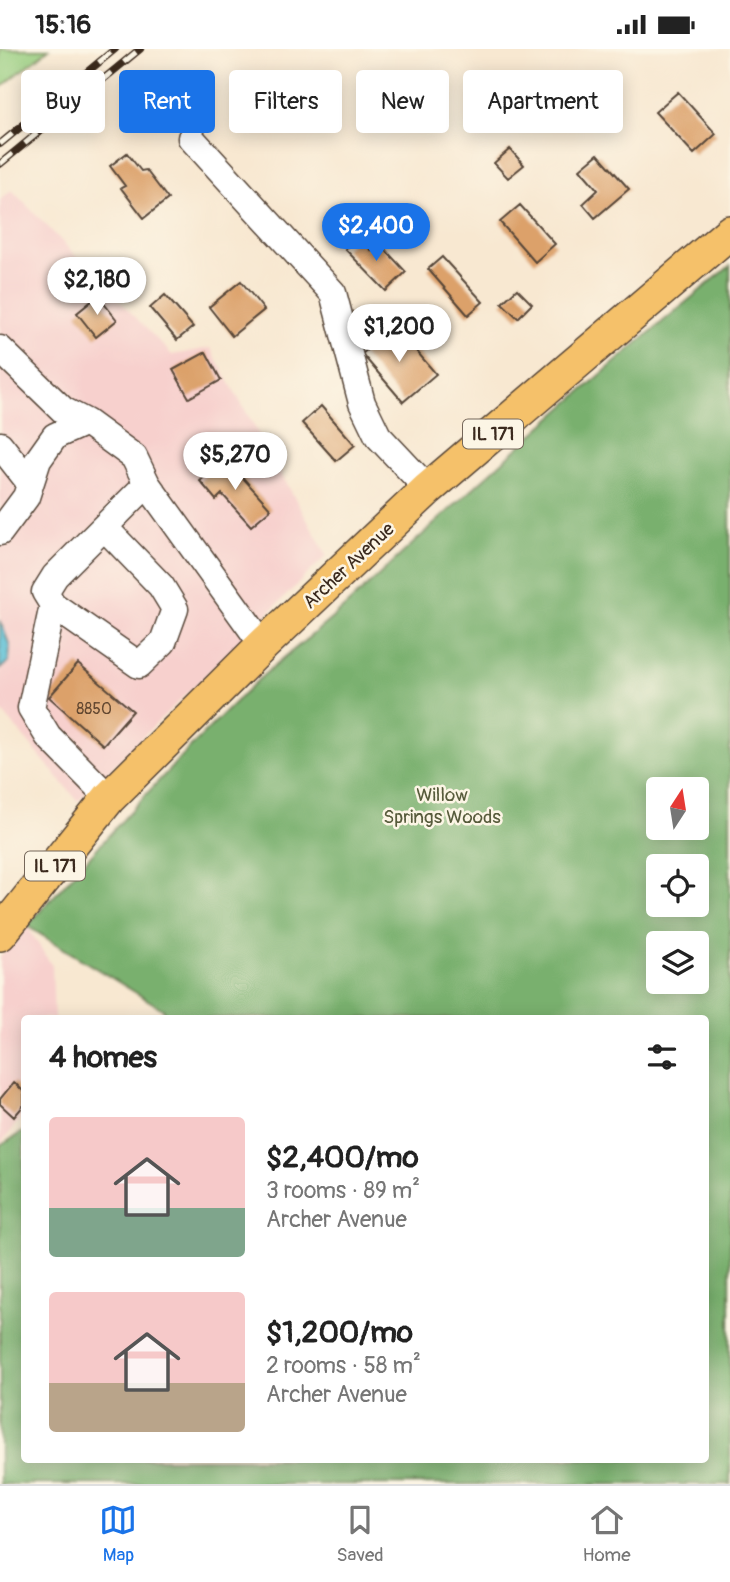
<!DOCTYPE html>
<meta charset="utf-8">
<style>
body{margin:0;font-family:Pangolin,sans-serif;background:#f6f6f6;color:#222;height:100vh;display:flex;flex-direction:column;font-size:26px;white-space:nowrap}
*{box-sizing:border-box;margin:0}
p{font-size:23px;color:#767676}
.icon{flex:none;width:38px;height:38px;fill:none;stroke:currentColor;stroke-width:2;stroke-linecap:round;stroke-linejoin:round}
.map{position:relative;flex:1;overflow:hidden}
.details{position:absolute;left:21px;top:966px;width:688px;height:448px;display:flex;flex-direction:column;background:#fff;border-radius:7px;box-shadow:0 4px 18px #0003}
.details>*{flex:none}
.top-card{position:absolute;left:21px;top:21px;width:690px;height:63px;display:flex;gap:14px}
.needle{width:46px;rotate:12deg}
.controls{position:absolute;left:646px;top:728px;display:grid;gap:14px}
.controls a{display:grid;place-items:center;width:63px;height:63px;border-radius:7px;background:#fff;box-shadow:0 4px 18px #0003;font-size:35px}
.price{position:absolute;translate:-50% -60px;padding:0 16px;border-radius:24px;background:#fff;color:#222;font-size:23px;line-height:46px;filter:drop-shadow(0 2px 4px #0008)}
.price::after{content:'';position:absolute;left:50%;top:42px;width:21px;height:16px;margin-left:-10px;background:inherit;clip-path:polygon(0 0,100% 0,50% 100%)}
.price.on{background:#1a73e8;color:#fff}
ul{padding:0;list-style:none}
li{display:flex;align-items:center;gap:21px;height:175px;padding:0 28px}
li span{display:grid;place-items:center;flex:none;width:196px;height:140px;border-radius:7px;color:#555}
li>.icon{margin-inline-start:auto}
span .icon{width:84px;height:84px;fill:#fffc;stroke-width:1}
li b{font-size:30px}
h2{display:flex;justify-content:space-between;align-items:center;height:84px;padding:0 28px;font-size:30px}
.pill{padding:0 24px;border-radius:7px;background:#fff;box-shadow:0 4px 18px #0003;font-size:24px;line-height:63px}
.pill.on{background:#1a73e8;color:#fff}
.status{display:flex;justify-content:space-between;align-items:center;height:49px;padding:0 35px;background:#fff;direction:ltr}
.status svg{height:19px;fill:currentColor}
.menu{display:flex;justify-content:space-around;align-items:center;height:98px;border-top:2px solid #e0e0e0;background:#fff;font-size:19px;color:#767676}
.menu a{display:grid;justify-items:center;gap:4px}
.menu .on{color:#1a73e8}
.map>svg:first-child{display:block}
.built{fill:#f7d0cd}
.green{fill:#97cd7f;stroke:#697c4e;stroke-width:2}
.forest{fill:#79b06e;stroke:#5a6d46;stroke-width:2;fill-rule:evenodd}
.water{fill:#57bed5;stroke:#49747a;stroke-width:2}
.building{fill:#dca16a}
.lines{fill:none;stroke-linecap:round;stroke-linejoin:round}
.minor-casing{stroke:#574639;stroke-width:29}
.major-casing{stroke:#574639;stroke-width:36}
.minor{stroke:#fff;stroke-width:26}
.major{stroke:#f5c16b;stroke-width:33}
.rail-casing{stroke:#3b2a1e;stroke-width:8}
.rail{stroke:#fcf5e5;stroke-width:5;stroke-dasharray:16;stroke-linecap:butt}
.labels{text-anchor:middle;stroke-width:5;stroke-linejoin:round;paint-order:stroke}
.number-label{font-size:16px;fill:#634831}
.shield{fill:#fcf5e5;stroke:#75675a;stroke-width:2}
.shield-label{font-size:18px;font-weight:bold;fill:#3b2a1e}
.street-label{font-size:19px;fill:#3b2a1e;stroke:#fcf5e5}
.park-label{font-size:19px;fill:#575b3b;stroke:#fcf5e5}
</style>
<div class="status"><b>15:16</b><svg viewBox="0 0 49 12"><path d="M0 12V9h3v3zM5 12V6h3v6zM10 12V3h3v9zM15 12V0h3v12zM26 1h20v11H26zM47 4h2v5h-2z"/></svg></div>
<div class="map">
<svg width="730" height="1435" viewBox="0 0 730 1435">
<rect width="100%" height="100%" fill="#fcf5e5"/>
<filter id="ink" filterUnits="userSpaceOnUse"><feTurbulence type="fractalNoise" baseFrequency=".0143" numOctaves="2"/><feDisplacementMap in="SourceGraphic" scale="14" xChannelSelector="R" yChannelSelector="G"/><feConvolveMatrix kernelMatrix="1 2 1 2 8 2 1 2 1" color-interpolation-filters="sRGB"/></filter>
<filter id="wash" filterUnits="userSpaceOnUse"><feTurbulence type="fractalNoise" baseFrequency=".00686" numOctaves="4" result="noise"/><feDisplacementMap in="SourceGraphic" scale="28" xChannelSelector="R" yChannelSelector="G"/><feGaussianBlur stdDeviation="1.57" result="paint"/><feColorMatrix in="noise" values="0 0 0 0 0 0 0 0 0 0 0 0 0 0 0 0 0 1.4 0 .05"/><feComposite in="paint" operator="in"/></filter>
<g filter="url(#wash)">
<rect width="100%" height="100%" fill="#f8e8d1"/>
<!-- built -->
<path class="built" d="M12 141 172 306 210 299 327 506 78 752 0 660V151Z
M27 877 52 917 54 969 24 970V1065L0 1096V908Z"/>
<!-- green -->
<path class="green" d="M0 0H49L0 39Z"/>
<!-- forest -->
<path class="forest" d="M730 217V1435H0V1097L24 1082V1410H705V970L164 969V961L27 877C102 794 175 710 256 633 285 606 319 582 349 554 472 439 598 324 730 217ZM658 740H696V779H658ZM658 817H696V856H658ZM658 894H696V933H658Z"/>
<!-- water -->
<path class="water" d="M0 571 10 597 9 612 0 620Z"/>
<g id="blocks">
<!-- building -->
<path class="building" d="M678 43 716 85 694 105 655 63Z
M510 100 524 116 508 129 494 114Z
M127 104 141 122 146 121 168 150 144 169 121 139 125 137 110 117Z
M598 105 629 140 595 169 583 155 598 141 580 120Z
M520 156 555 195 535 213 500 173Z
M358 187 372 202 380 195 406 223 386 242 345 200Z
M442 208 483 253 468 266 428 220Z
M241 232 264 261 232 287 209 258Z
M517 240 532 255 518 269 502 254Z
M165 246 193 278 177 291 150 259Z
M98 247 117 271 96 288 77 264Z
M395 277 436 325 403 353 362 305Z
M206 303 221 331 189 349 173 321Z
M321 357 355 396 336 412 302 374Z
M225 409 271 460 251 477 222 445 216 451 200 432Z
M78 615 133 662 103 696 49 648Z
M14 1033 24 1043V1056L14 1068 0 1055V1050Z"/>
</g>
</g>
<g filter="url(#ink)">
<use href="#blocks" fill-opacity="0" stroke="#574639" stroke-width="2"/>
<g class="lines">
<defs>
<path id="minor" d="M191 89 333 244 362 354 378 387 428 440
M0 300 63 361 86 373
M0 396 30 434
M104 478 161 537 175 560 163 593 139 616 53 556 45 543 55 527 147 435
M0 483 26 448 38 411 55 387 86 373 134 408 147 435 263 596
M53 556 31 659 48 687 109 749"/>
<path id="major" d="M0 885 109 749 263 596 428 440 730 183"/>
</defs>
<!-- minor casing -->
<use href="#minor" class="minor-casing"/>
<!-- major casing -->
<use href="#major" class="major-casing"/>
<!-- minor -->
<use href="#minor" class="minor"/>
<!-- major -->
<use href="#major" class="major"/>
<defs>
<path id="rail" d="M0 95 115 0
M0 115 140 0"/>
</defs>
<!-- rail casing -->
<use href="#rail" class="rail-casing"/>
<!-- rail -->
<use href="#rail" class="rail"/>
</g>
</g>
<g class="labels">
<!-- number labels -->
<g class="number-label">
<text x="94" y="665">8850</text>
</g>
<!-- shield labels -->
<g class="shield">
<rect x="463" y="370.5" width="60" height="29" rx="5"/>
<rect x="25" y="802.5" width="60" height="29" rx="5"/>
</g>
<g class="shield-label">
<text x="493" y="391">IL 171</text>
<text x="55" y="823">IL 171</text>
</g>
<!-- street labels -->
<g class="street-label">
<text transform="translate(348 516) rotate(-43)" y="7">Archer Avenue</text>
</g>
<!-- park labels -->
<g class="park-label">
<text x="442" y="752">Willow<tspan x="442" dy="22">Springs Woods</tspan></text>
</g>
</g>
</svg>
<div class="controls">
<a><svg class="needle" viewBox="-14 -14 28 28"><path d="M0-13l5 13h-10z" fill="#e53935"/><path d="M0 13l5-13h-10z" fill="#767676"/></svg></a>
<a><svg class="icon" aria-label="locate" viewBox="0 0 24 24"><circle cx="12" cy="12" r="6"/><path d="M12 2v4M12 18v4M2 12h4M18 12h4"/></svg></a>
<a><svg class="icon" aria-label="layers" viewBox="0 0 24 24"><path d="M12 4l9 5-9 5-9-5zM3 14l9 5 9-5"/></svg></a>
</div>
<b class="price on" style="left:376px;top:214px">$2,400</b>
<b class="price" style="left:97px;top:268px">$2,180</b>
<b class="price" style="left:399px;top:315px">$1,200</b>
<b class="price" style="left:235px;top:443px">$5,270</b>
<div class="top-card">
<a class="pill">Buy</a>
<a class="pill on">Rent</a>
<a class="pill">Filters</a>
<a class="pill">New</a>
<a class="pill">Apartment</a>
</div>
<section class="details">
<h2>4 homes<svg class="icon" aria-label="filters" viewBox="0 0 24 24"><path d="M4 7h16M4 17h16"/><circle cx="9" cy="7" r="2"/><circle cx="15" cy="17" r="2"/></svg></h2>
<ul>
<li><span style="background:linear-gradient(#f6c9c9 65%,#7fa58c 0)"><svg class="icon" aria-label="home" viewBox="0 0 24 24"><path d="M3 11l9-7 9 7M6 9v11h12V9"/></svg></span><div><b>$2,400/mo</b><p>3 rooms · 89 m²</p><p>Archer Avenue</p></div></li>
<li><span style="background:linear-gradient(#f6c9c9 65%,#b9a48a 0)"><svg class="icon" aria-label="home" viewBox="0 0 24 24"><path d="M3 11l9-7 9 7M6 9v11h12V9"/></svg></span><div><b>$1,200/mo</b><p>2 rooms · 58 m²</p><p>Archer Avenue</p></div></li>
</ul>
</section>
</div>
<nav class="menu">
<a class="on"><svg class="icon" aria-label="map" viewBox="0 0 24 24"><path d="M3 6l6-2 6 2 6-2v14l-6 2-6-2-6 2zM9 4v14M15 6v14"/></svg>Map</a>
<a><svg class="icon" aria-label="saved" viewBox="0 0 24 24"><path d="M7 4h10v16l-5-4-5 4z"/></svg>Saved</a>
<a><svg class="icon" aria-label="home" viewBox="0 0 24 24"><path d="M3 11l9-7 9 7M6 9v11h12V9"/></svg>Home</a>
</nav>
